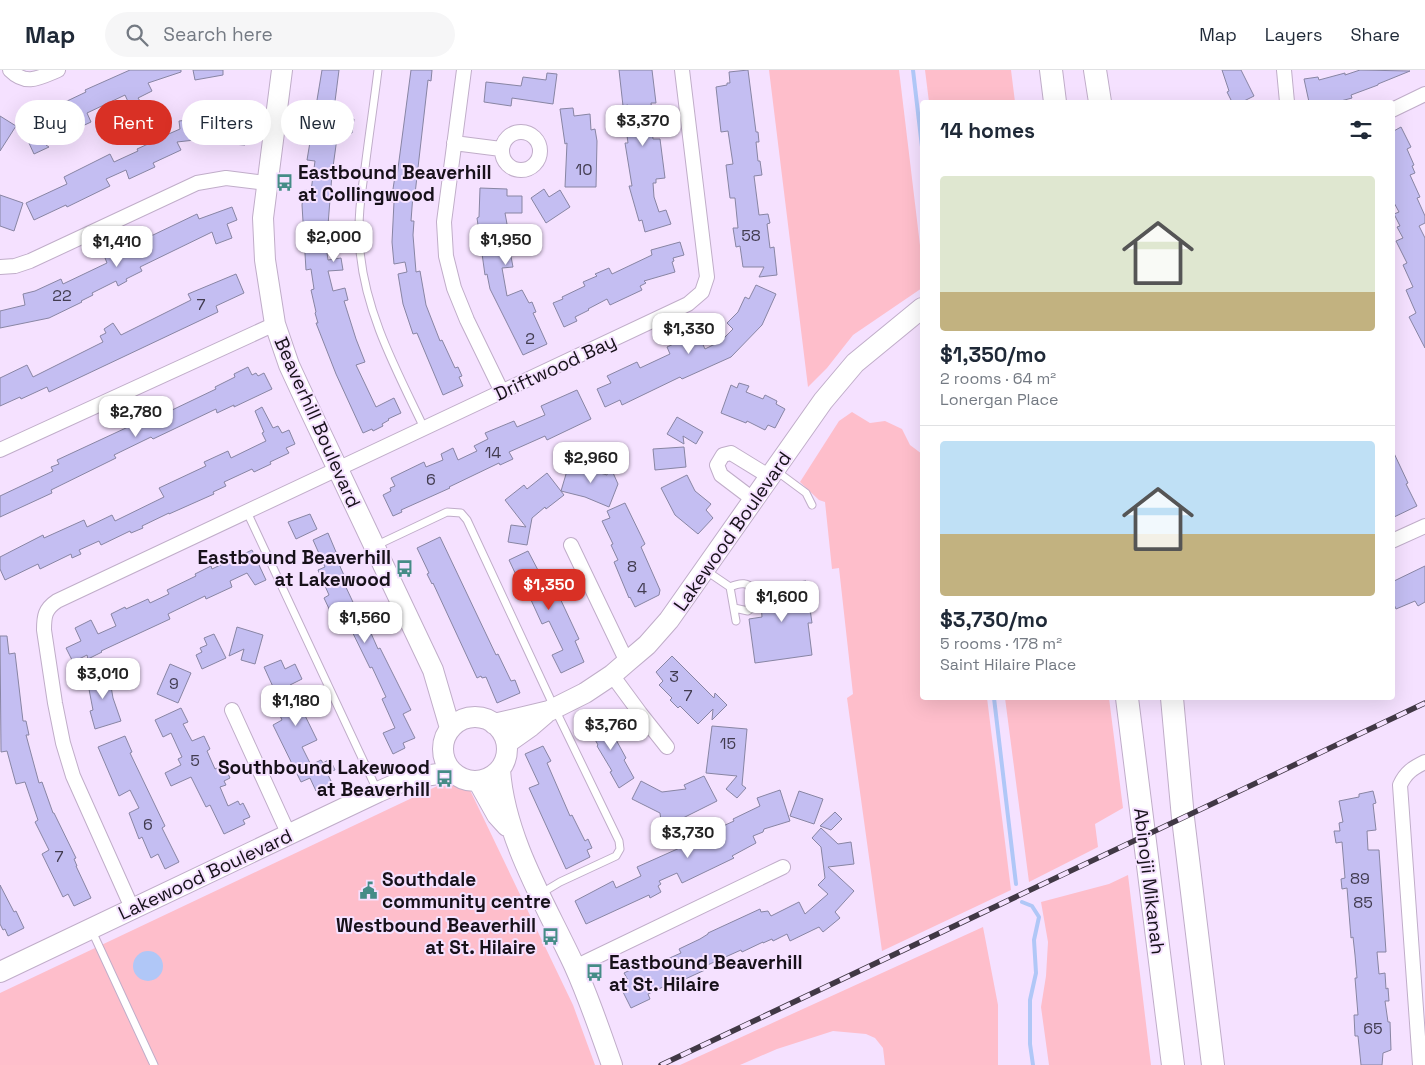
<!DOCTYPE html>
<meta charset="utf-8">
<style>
body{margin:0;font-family:"Space Grotesk",sans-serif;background:#f6f6f7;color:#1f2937;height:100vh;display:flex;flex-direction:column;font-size:19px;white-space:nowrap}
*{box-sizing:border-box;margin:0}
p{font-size:16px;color:#747a83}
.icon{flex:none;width:28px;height:28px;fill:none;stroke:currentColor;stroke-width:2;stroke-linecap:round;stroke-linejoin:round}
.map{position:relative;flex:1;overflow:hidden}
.drawer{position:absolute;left:920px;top:30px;width:475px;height:600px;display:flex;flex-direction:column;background:#fff;border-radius:5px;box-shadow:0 5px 20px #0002}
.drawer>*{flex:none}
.guide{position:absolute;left:15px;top:30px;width:475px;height:45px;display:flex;gap:10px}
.price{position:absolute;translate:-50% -42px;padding:0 11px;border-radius:10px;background:#fff;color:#222;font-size:16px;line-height:32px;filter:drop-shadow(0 1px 2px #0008)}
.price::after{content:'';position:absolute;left:50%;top:30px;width:15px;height:11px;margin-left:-8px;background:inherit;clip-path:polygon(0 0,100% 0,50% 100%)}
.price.active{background:#d93025;color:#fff}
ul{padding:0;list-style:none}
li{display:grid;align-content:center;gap:10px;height:265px;padding:0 20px}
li+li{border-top:1px solid #e0e1e3}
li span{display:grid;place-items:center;height:155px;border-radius:5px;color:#555}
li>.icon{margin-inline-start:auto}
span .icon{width:90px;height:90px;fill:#fffc;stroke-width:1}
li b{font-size:21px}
h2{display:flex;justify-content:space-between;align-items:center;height:60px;padding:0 20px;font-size:21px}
.tag{padding:0 18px;border-radius:22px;background:#fff;box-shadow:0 5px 20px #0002;font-size:18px;line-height:45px}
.tag.active{background:#d93025;color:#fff}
header{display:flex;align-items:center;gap:30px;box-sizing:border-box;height:70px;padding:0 25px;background:#fff;border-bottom:1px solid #e0e1e3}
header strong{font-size:24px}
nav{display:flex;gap:28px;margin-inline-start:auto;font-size:18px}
.search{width:350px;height:45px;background:#f6f6f7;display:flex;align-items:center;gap:12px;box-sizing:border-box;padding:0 18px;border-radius:28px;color:#747a83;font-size:19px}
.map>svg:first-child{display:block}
.green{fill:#febecb}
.water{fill:#b0c7f7}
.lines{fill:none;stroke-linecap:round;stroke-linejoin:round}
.stream{stroke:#b0c7f7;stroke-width:4}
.building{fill:#c4bef2;stroke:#8885a3}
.lane-casing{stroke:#c0adc9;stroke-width:9}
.street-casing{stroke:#c0adc9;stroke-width:16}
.secondary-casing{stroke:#c0adc9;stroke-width:22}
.primary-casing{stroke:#c0adc9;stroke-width:24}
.lane{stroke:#fff;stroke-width:7}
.street{stroke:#fff;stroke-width:14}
.secondary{stroke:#fff;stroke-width:20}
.primary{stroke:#fff;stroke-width:22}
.rail-casing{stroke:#413845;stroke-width:5.5}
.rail{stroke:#f5e1ff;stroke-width:4;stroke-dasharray:11;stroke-linecap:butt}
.labels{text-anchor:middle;stroke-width:4;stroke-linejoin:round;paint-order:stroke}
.number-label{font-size:16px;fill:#423c50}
.poi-label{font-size:19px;font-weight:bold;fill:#17111a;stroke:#f5e1ff;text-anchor:start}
.street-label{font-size:19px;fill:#17111a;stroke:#f5e1ff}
</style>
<header>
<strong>Map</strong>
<div class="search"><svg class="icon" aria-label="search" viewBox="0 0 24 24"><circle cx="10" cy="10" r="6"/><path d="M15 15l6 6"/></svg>Search here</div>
<nav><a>Map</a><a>Layers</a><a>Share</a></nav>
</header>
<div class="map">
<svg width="1425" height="995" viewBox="0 0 1425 995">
<rect width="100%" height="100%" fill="#f5e1ff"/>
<!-- green -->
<path class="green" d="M769 0H899L922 192V218L853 265 827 298 808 317Z
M925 0H1011L1015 32H929Z
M852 342 870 353 885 351 902 359 910 375 922 384V628H987L1011 820 882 881 847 628 853 624 839 498 832 499 825 432 819 430 800 412 839 351Z
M1005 628H1109L1123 738 1095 754 1098 777 1029 812Z
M450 710 469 718 573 935 595 995H0V923Z
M1128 805 1151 995H1049L1041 937 1046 906 1048 872 1041 832 1109 814Z
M983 857 998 935V995H885L883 978 875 968 866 964 833 961 777 979 740 995H680Z"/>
<!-- water -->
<path class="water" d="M133 896a15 15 0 1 1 30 0a15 15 0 1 1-30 0Z"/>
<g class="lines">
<!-- stream -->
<path class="stream" d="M913 0 922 77
M994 628 1016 814
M1022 832 1032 836 1039 847 1034 870 1036 903 1030 930V974L1033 995"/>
</g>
<!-- building -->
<path class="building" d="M130 0H181V2L148 13 152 21 138 28 140 31 130 36 125 25 87 43 91 52 59 67V68L46 75 49 77 34 84 23 60 42 73 32 51 48 44 50 48 68 39 65 32 86 22 85 20Z
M193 0H223V5L195 10Z
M322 0H339L333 47 354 49 352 63 338 61 332 104 328 155H333V167H325L328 190 341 188 343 200 328 201 333 221 345 218 348 230 344 231 356 269 365 292 356 295 376 337 394 328 401 343 388 349 389 350 382 354 383 356 373 361 372 359 363 363 336 304 316 253H318L315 243 316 242 311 220 314 219 311 199 306 200 302 135 304 120 311 121 315 91 307 90Z
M411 0H432L431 11 428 10 415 124H413L411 151H414L413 165 416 202 420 201 426 235 440 271 442 270 455 298 458 297 462 306 459 307 463 316 443 325 417 263 413 264 403 234 398 204 407 202 405 192 394 194 392 172 394 132H391L395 106H397Z
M619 0H652L656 33H651L653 49H651L653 69H660L665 108 656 109V113H653L654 127 659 142 666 140 671 154 645 162 642 150 639 151 629 116H632L625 73H628L626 58 630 57 628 35 623 36Z
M748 0 756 62H758L759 72H756L758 91H760L762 105 754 106 759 145 768 144 770 153 767 154 770 178 774 177 777 205 759 207 764 197H743L740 176 736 177 733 158H738L735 128H730L726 95 733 94 728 61 721 62 716 17 727 15V13H730L729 2Z
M1222 0H1241L1254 26 1242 32H1232L1227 22 1229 21Z
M1360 0 1410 1 1378 14V15L1351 25 1352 28 1337 32H1309L1304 9 1318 7 1319 10 1345 3V5Z
M547 3 557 4 553 34 512 28 511 36 484 32 486 12 521 16 523 7 546 10Z
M573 38 574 46 590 44 591 60 595 59 597 71 596 117H565L567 73 565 74 560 39Z
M227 44 246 46 245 75 220 73 221 67 177 72 181 80 153 93 155 97 129 109 126 100 106 109 110 116 67 137 66 135 34 150 26 133 67 114 64 107 110 84 114 92 138 81 137 79 148 74 144 65 160 58 164 66 180 59 179 51 207 48 208 51 220 52 222 62 223 52 227 53Z
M0 46 16 56 0 81Z
M1401 57 1411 77 1407 79 1414 95 1412 96 1415 103 1410 105 1420 127 1417 128 1425 146V153L1419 156 1425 168V278L1409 247 1416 243 1406 220 1413 217 1403 195 1407 193 1396 171 1403 168 1397 157 1400 156 1394 144 1399 142 1392 129V62Z
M480 118 507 119V126H522V143H505L509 165 513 164 515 175 509 176 513 197 502 198 507 226 522 220 529 233 532 232 536 242 533 243 547 274 523 285 490 219 487 204 485 205 477 148 479 147Z
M544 119 549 127 560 120 570 137 546 153 531 128Z
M0 125 23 133 14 161 0 156Z
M232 137 237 150 227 154 232 168 216 174 212 162 140 197 142 201 126 209 127 211 118 216 116 211 92 223 93 225 81 231 82 232 49 248 0 258V241L25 235 23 224 35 221 61 209 63 214 107 193 105 188 197 144 199 149Z
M680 172 684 185 673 188 674 191 672 192 675 202 644 211 646 213 640 216 642 220 610 235 607 229 588 239 589 240 575 247 577 251 564 257 553 233 563 229 562 227 585 216 583 212 597 206 595 204 609 198 612 204 652 185 651 180Z
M236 204 244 223 216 236 218 242 49 322 47 317 21 329 20 327 0 336V308L27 295 33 307 103 272 100 266 106 263 104 259 113 253 121 265 191 230 188 224Z
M756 215 776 224 762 255 731 287 682 309 680 307 622 335 620 330 605 337 597 319 611 313 607 306 637 292 640 298 670 284 667 277 680 271 681 274 699 266 705 279 721 271 733 259 727 253 738 242 745 227 749 229Z
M248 297 252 305 256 303 258 306 264 303 272 319 234 337V335L217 343 216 339 153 369 151 367 114 385 116 388 51 420 52 423 0 447V426L53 401 51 397 59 394 57 390 169 338 170 341 216 319 215 317 235 307 234 304Z
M739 313 749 316 746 322 763 329 765 325 777 331 776 334 785 339 775 358 768 355 765 360 747 351 746 353 721 343 731 315 737 318Z
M577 320 591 349 547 370 545 366 509 382 513 389 500 395 499 393 449 417 450 418 401 440 402 442 393 446 383 425 391 421 390 418 395 416 391 408 424 392 426 397 443 390 441 384 453 378 458 390 477 381 474 376 488 369 485 363 514 351 517 357 545 345 541 336Z
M262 337 273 358 278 356 282 363 289 360 295 374 286 378 289 383 270 392 271 394 254 402 252 399 224 412 226 416 213 422 214 424 169 444V443L142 456 143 458 131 463 130 461 101 475 99 471 79 480 81 484 72 488 71 484 40 499 38 494 5 510 0 499V487L43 465 44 468 84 450 87 457 112 445 115 451 164 427 159 418 206 396 204 392 228 381 231 388 266 371 262 363 264 362 255 341Z
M677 347 703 362 696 374 683 366 684 374 667 364Z
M684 377 686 397 655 400 653 379Z
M1392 379 1408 413 1406 414 1417 436 1392 448Z
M569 394 607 405 610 396 618 414 609 437 585 427 561 421Z
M547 403 564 425 546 439 545 437 532 448 527 475 508 472 511 455 526 457 505 430 524 415 527 419Z
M687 405 695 421 711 434 706 440 713 448 698 464 675 445 661 418Z
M625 433 645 474 641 477 660 520 659 525 635 537 630 527 629 528 614 492 618 490 611 475 613 474 602 451 610 448 607 441Z
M310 444 317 459 296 469 288 452Z
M328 463 336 482 334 483 347 512 344 513 359 545 362 543 378 579 380 578 411 640 403 644 415 668 403 673 405 678 393 684 383 663 395 658 382 629 386 627 372 597 370 598 341 539 331 543 324 528 329 525 318 500 325 497 313 470Z
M440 467 496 585 498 584 511 611 515 610 520 623 497 633 486 607 482 608 481 606 477 608 433 513 432 514 427 504 429 503 417 478Z
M252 480 266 510 255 515 247 503 230 511 232 517 206 529 205 526 168 544 170 549 101 581 102 582 88 589 87 585 73 592 66 578 81 571 75 558 91 550 98 564 116 556 111 544 125 537 126 539 148 529 150 533 169 524 167 520 196 506 195 504 211 496 212 499Z
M528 481 552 527 558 524 579 569 575 571 584 592 561 603 552 585 563 580 549 551 542 554 520 506 517 507 509 490Z
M1425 496V532L1418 536 1415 531 1396 539 1392 530V512Z
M806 511 812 553H808L812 585 755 593 749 549 762 547 761 534 762 521 760 517Z
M237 557 263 565 255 594 241 590 244 579 229 586Z
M214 564 226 588 202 599 196 585 202 582 200 578 207 575 204 568Z
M0 566H7L9 584 15 583 23 651H26L29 665H26L39 713 42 712 53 743H54L76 788 74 789 77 796H76L91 828 74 836 68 824 63 827 42 784 49 780 35 752 38 750 25 712 16 714 7 681 1 682Z
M672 586 714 628 715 623 727 635 712 650 713 639 698 654 680 636 678 638 670 630 672 628 659 615 663 611 656 602Z
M281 590 285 599 295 594 302 609 290 615 317 670 302 677 311 695 321 690 323 693 330 689 335 700 327 703 332 713 316 721 310 708 301 712 273 655 282 650 274 632 279 630 264 597Z
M170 594 191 603 178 633 157 624Z
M108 599 113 628 121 651 95 659 90 641 93 640 88 614H93L90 603Z
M181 638 188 652 183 654 192 671 204 666 210 679 207 681 215 699 224 695 230 708 224 711 226 715 220 717 228 736 238 731 240 735 243 733 250 747 243 750 245 754 224 764 210 735 206 737 191 707 171 716 165 703 181 695 178 689 182 687 171 663 163 667 155 650Z
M603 646 626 688 624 690 634 708 619 718 610 702 612 701 597 676 598 675 587 655Z
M712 656 747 659 742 715 746 718 737 728 726 719 737 706 706 703Z
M125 666 132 682 130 683 165 756 162 758 179 792 165 799 158 784 151 788 142 767 139 769 129 743 139 738 130 720 119 726 98 677Z
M543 676 551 691 547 693 570 746 572 745 585 771 588 769 592 778 587 780 590 787 566 799 529 718 539 714 525 684Z
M704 706 717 731 681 749 661 751 660 743 632 729 641 711 662 722 686 719 684 715Z
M780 720 790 751 764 759 763 762 753 766 756 773 732 786 734 788 682 813 677 803 659 811 661 814 658 816 661 822 650 828 649 825 586 854 575 831 613 811 616 818 641 806 637 797 711 764 710 762 734 751 733 749 760 736 757 728Z
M799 721 823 729 814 754 790 746Z
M1373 721 1376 733 1373 734 1376 760 1367 761 1368 780H1379L1386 882H1377L1379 904 1385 903 1386 919 1388 918 1389 931H1385L1388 952H1390L1391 980 1383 983 1382 995H1361L1358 966H1355L1354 945H1358L1355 908H1357L1355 885 1353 867 1351 868 1347 818 1342 819 1341 809 1345 808 1342 772 1336 773 1334 761H1340L1339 753 1343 752 1339 731 1359 727V724Z
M835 742 842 749 831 760 820 756Z
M821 758 838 774 851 772 854 794 828 797 854 821 835 842 840 848 823 862 819 857 790 871 787 864 773 871 772 869 763 873V872L742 882 741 880 703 897 705 900 683 910 682 908 648 924 650 929 631 938 619 914 628 910 624 903 653 889 656 894 681 883 679 879 700 869 708 864V863L760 839 761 842 768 841 771 846 799 832 805 844 828 824 818 815 825 808 821 777 812 768Z
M0 815 14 842 16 841 24 858 8 866 5 859 3 860 0 854Z"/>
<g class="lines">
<defs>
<path id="lane" d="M378 0C374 33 369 65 365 98 361 125 357 153 360 181 366 245 397 301 424 358
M775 400 806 423 812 435
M247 442 377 720
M375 476 447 442 461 443 467 450 555 639 619 771 620 779 616 786 560 812 540 824
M705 500 730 517 736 551
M730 517C741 512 747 512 757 521 757 531 756 535 748 541L734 538
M91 859 154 995"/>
<path id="street" d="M10 0C26 16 39 8 58 0
M464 0 444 152 446 186 454 218 467 250 502 322
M1284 0 1287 32
M1392 40 1425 24
M502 81a19 19 0 1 1 38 0a19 19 0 1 1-38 0Z
M454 73 501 79
M0 197 15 196 30 191 197 113 226 108 266 113
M0 380 275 254
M754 430 721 405 717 395 723 385 731 383 770 407
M1392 471 1425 456
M571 475 627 592
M612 605 640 643 667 677
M232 640 289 765
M132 838 73 706 63 673 55 633 44 560C44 546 45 539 57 531L688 234 702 222 707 207 682 0
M575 897 783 797
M1420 995 1400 715C1406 702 1413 698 1425 692"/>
<path id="secondary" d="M282 0 263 148 265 190 275 254 289 295 307 334 433 600 450 658
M443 679a32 32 0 1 1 64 0a32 32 0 1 1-64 0Z
M494 654 549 641 585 623 612 605 627 592 647 575 669 550 823 331 855 293 922 238
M507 673 531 656 545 644
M500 700C505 769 545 833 574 895 589 928 600 961 612 995
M478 711 497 745 507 756
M0 902 378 722 410 708 452 702"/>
<path id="primary" d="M1051 0 1055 32
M1095 0 1100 32
M1127 628 1173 995
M1172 628 1183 748 1213 995"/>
</defs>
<!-- lane casing -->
<use href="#lane" class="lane-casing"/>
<!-- street casing -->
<use href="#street" class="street-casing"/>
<!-- secondary casing -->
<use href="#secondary" class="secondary-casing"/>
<!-- primary casing -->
<use href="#primary" class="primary-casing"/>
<!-- lane -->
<use href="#lane" class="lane"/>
<!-- street -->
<use href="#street" class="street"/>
<!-- secondary -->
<use href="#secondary" class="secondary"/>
<!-- primary -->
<use href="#primary" class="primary"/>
<defs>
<path id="rail" d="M661 995 1425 633"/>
</defs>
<!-- rail casing -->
<use href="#rail" class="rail-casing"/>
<!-- rail -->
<use href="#rail" class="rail"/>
</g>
<!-- icons -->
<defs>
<symbol id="bus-bare" viewBox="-9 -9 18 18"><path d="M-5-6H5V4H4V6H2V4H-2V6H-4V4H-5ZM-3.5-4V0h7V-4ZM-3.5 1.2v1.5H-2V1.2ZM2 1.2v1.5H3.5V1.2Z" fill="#458c87" stroke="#f5e1ff" stroke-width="2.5" paint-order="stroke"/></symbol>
<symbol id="civic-bare" viewBox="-9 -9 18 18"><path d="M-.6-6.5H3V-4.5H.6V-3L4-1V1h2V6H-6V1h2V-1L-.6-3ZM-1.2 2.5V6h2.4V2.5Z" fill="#458c87" stroke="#f5e1ff" stroke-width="2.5" paint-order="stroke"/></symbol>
</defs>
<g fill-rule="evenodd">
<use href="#bus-bare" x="272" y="100" width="25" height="25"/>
<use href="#bus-bare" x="392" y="486" width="25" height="25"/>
<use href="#bus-bare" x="432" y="696" width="25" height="25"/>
<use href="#civic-bare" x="356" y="808" width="25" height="25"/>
<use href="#bus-bare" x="538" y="854" width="25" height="25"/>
<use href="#bus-bare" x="582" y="890" width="25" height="25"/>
</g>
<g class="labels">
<!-- number labels -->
<g class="number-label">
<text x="584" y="105">10</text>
<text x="751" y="171">58</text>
<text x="62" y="231">22</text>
<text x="201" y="240">7</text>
<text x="530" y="274">2</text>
<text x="493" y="388">14</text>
<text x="431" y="415">6</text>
<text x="632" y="502">8</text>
<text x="642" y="524">4</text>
<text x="674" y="612">3</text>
<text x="174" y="619">9</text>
<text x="688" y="631">7</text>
<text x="728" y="679">15</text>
<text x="195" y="696">5</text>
<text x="148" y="760">6</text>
<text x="59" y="792">7</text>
<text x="1360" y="814">89</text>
<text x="1363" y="838">85</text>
<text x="1373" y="964">65</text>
</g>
<!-- poi labels -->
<g class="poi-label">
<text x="298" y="109">Eastbound Beaverhill<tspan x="298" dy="22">at Collingwood</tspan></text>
<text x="391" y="494" text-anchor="end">Eastbound Beaverhill<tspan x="391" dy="22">at Lakewood</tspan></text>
<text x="430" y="704" text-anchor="end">Southbound Lakewood<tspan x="430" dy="22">at Beaverhill</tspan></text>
<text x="382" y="816">Southdale<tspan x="382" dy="22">community centre</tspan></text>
<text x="536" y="862" text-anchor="end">Westbound Beaverhill<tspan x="536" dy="22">at St. Hilaire</tspan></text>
<text x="609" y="899">Eastbound Beaverhill<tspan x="609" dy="22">at St. Hilaire</tspan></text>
</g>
<!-- street labels -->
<g class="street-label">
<text transform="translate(555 297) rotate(-25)" y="7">Driftwood Bay</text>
<text transform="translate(318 352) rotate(66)" y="7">Beaverhill Boulevard</text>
<text transform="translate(732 461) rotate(-55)" y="7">Lakewood Boulevard</text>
<text transform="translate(205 804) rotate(-25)" y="7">Lakewood Boulevard</text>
<text transform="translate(1150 811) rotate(83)" y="7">Abinojii Mikanah</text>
</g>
</g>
</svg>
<b class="price" style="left:643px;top:77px">$3,370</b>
<b class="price" style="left:334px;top:193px">$2,000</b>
<b class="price" style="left:506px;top:196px">$1,950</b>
<b class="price" style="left:117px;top:198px">$1,410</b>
<b class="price" style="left:689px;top:285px">$1,330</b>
<b class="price" style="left:136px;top:368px">$2,780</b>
<b class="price" style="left:591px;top:414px">$2,960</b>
<b class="price active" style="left:549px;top:541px">$1,350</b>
<b class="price" style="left:782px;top:553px">$1,600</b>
<b class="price" style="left:365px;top:574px">$1,560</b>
<b class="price" style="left:103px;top:630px">$3,010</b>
<b class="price" style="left:296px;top:657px">$1,180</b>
<b class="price" style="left:611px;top:681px">$3,760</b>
<b class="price" style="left:688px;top:789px">$3,730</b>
<div class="guide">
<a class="tag">Buy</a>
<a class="tag active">Rent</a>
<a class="tag">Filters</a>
<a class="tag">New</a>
</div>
<section class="drawer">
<h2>14 homes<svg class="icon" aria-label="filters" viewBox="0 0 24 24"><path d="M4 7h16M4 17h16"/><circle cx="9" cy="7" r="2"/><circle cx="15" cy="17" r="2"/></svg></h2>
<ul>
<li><span style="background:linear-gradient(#dfe7d0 75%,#c2b280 0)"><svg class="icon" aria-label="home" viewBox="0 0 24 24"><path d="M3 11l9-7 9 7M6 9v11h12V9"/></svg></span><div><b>$1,350/mo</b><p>2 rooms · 64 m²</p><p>Lonergan Place</p></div></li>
<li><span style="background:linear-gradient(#bfe0f5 60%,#c2b280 0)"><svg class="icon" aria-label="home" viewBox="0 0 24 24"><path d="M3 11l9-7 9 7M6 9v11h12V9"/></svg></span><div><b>$3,730/mo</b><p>5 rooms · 178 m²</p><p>Saint Hilaire Place</p></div></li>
</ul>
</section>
</div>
